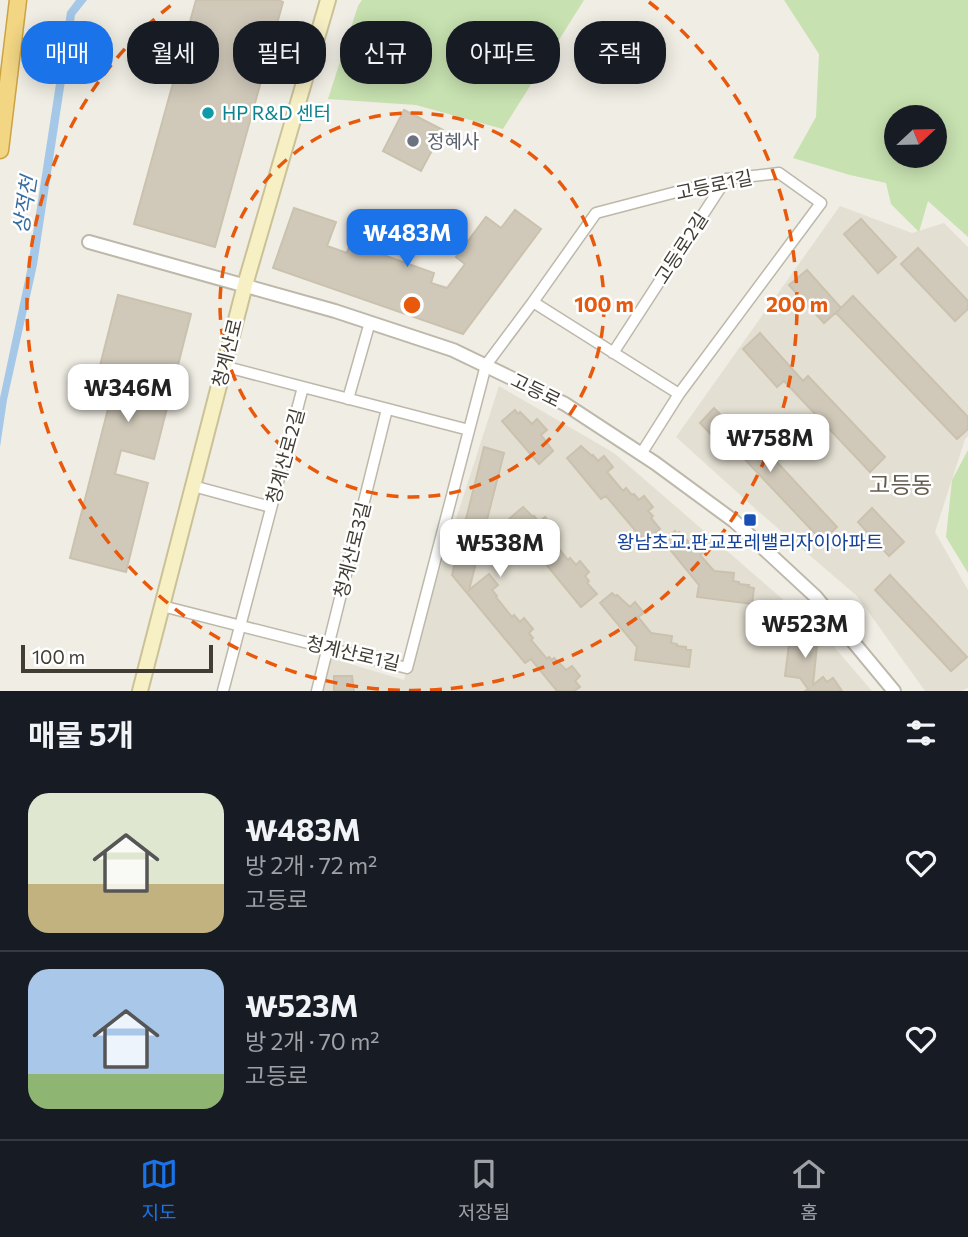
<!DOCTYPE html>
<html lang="ko">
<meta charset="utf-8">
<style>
body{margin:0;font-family:Commissioner,"Noto Sans KR",sans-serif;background:#20242c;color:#f1f3f6;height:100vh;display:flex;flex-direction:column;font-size:26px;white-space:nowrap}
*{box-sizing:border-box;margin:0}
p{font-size:23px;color:#9ea1a6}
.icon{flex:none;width:38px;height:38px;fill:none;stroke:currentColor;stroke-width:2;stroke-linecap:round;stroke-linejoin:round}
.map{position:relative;height:691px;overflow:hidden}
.panel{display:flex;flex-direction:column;background:#171b24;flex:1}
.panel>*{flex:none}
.banner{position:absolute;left:21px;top:21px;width:928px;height:63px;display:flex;gap:14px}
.needle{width:46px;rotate:68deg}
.fabs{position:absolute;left:884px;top:105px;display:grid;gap:14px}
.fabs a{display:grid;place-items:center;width:63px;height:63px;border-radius:50%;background:#171b24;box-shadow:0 4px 18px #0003;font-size:35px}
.scale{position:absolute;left:21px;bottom:18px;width:192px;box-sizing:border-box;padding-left:7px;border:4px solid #413d34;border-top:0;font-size:19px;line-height:24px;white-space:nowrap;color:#413d34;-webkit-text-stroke:5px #fff;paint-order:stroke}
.price{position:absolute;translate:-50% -60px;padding:0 16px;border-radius:14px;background:#fff;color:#222;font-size:23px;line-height:46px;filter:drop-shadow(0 2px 4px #0008)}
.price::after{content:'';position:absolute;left:50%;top:42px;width:21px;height:16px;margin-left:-10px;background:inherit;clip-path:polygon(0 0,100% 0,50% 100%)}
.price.current{background:#1a73e8;color:#fff}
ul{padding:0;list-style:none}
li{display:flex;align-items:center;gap:21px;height:175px;padding:0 28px}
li+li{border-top:2px solid #363941}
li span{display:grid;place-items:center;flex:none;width:196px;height:140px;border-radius:21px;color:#555}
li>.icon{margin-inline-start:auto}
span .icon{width:84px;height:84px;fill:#fffc;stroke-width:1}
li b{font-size:30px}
h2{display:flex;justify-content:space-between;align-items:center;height:84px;padding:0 28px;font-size:30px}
.pill{padding:0 24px;border-radius:28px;background:#171b24;box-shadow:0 4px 18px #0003;font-size:24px;line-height:63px}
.pill.current{background:#1a73e8;color:#fff}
.tab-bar{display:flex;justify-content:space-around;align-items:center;height:98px;border-top:2px solid #363941;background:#171b24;font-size:19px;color:#9ea1a6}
.tab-bar a{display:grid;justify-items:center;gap:4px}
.tab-bar .current{color:#1a73e8}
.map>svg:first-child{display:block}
.residential{fill:#e3dfd2}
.green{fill:#c7e1b0;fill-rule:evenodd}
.water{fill:#a5c8e8}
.building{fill:#d0c9ba;stroke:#cac1ae;stroke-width:2}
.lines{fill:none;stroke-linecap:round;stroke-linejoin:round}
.minor-casing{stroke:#bdb8aa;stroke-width:13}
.tertiary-casing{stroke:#bdb8aa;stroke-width:16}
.secondary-casing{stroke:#cbc197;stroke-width:18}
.trunk-casing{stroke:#cca341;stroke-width:19}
.minor{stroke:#fff;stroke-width:10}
.tertiary{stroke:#fff;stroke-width:12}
.secondary{stroke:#f8f0c5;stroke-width:14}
.trunk{stroke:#f2d684;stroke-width:16}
.ring{fill:none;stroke:#e8590c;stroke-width:3.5;stroke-dasharray:12 9}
.culture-dot{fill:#0f9aa8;stroke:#fff;stroke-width:2.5}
.worship-dot{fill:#6b7280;stroke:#fff;stroke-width:2.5}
.transit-dot{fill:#1a4fb4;stroke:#fff;stroke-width:2.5}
.labels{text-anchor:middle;stroke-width:5;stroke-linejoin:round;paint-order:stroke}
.culture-label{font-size:19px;fill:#0d838f;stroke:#fff;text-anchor:start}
.worship-label{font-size:19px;fill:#5b616d;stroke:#fff;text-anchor:start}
.street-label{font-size:19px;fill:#413d34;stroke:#fff}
.transit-label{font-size:19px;fill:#164399;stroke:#fff}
.water-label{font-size:21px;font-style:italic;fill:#396ea1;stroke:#fff}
.quarter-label{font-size:23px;fill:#635b4d;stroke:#fff}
.centre{fill:#e8590c;stroke:#fff;stroke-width:3.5}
.ring-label{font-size:21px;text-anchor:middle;font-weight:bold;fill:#e8590c;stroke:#fff;stroke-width:5;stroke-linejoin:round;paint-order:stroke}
</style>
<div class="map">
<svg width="968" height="691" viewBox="0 0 968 691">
<rect width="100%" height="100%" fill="#f0ede4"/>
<!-- residential -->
<path class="residential" d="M840 206 912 233 944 223 968 247V436L965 439 935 532 968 590V688L961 691H925L857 596 759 512 676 437Z
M499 386 614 453 823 634 872 691H318L327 657 404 680Z"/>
<!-- green -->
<path class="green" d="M362 0H584L503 129 416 105 328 99 358 6Z
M784 0H968V237L928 201 919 232 891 204 886 183 850 175 793 158 816 117 819 54ZM934 117V156H896V117Z
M968 450V573L946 537 952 480Z"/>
<!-- water -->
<path class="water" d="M76 0H87L75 15 37 265 7 400 0 447V398L28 266 67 12Z"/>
<!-- building -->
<path class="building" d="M196 0H278L283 2 215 247 134 224Z
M404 110 443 130 421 171 383 151Z
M294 208 336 222 327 246 347 253 350 243 434 273 431 283 447 288 465 264 456 257 486 217 501 228 515 210 541 229 463 334 273 268Z
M861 219 896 257 878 273 844 234Z
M918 248 968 301V309L955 321 901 264Z
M807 270 841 308 824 323 789 285Z
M118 295 191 314 154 459 121 450 115 474 148 483 126 572 70 558 109 405 91 401Z
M853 296 968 417V429L957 439 836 313Z
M760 333 803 381 808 376 885 457 870 472 784 381 777 387 743 349Z
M714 408 755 451 761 445 837 527 822 541 737 451 732 456 700 423Z
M515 410 518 414 520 412 532 424 537 419 547 430 541 435 553 451 539 464 502 421Z
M581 446 592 456 593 455 598 461 604 456 613 467 607 472 623 491 626 488 632 495 634 494 639 500 644 496 653 507 648 511 653 516 651 518 660 529 645 542 606 496 601 499 567 458Z
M484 447 504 453 469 590 489 574 498 585 492 590 497 596 496 597 512 617 514 615 520 622 524 618 533 629 529 633 533 638 531 640 547 659 549 657 552 660 554 658 566 670 572 666 580 676 575 681 580 687 574 691H557L531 659 525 663 452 575Z
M523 507 533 517 534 516 539 522 545 517 554 528 549 533 553 539 552 540 568 560 570 558 576 565 580 561 589 572 585 576 589 581 587 583 597 594 581 607 509 519Z
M872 508 904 542 889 556 858 522Z
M675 531 677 534 679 532 692 545 697 540 706 550 700 555 714 571 734 573 733 581 739 582V584L749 585 748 587 754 588 752 604 697 597 699 585 663 541Z
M890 575 967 657 951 671 875 590Z
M612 593 615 596 617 595 630 607 635 602 644 613 638 617 651 633 672 636 671 643 677 644V646L686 647V650H691L689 667 635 660 637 647 600 603Z
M792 621 808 623 809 644 817 645 813 685 823 677 827 682 833 678 842 691H805L808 689 800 678 785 676Z
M334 676H352L354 691H334Z"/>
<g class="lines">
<defs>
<path id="minor" d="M613 353 726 179
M223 366 303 387
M348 399 370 322
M641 454 679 394
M193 486 271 507
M162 606 407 668 486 365 533 302 679 394 821 203 779 173 726 179 596 213 533 302
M223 691 303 387 469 430
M317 691 387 409"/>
<path id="tertiary" d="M89 242 335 311 453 350 565 404 655 463 734 521 816 597 894 691"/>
<path id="secondary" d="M140 691 245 285 328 0"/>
<path id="trunk" d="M0 150 18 0"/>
</defs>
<!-- minor casing -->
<use href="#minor" class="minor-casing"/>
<!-- tertiary casing -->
<use href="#tertiary" class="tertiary-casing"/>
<!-- secondary casing -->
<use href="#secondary" class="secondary-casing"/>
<!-- trunk casing -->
<use href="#trunk" class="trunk-casing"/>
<!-- minor -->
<use href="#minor" class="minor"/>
<!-- tertiary -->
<use href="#tertiary" class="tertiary"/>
<!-- secondary -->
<use href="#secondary" class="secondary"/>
<!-- trunk -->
<use href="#trunk" class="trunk"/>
</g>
<!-- distance rings -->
<g class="ring">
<circle cx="412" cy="305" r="192"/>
<path d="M649 2A385 385 0 1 1 175 2"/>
</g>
<!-- markers -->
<circle class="culture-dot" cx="208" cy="113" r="7"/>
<circle class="worship-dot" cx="413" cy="141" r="7"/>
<rect class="transit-dot" x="743" y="513" width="14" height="14" rx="3.5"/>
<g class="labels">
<!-- culture labels -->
<g class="culture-label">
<text x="222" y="120">HP R&amp;D 센터</text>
</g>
<!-- worship labels -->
<g class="worship-label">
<text x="427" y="148">정혜사</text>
</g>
<!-- street labels -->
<g class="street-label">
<text transform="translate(714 185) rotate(-12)" y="7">고등로1길</text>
<text transform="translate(681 248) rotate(-57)" y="7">고등로2길</text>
<text transform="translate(227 353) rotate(-76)" y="7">청계산로</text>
<text transform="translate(536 390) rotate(26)" y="7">고등로</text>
<text transform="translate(285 456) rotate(-75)" y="7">청계산로2길</text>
<text transform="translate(352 550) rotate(-76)" y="7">청계산로3길</text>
<text transform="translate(353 653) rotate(13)" y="7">청계산로1길</text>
</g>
<!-- transit labels -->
<g class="transit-label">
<text x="750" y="549">왕남초교.판교포레밸리자이아파트</text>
</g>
<!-- water labels -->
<g class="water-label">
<text transform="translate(25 205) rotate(-81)" y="7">상적천</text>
</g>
<!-- quarter labels -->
<g class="quarter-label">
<text x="901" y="493">고등동</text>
</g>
</g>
<circle cx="412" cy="305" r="10" class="centre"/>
<g class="ring-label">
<text x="604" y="312">100 m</text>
<text x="797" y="312">200 m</text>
</g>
</svg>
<div class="fabs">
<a><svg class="needle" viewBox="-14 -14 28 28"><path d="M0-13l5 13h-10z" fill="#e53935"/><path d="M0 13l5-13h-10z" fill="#9ea1a6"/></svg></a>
</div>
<div class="scale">100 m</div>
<b class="price current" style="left:407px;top:269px">₩483M</b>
<b class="price" style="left:128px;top:424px">₩346M</b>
<b class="price" style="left:770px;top:474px">₩758M</b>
<b class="price" style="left:500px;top:579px">₩538M</b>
<b class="price" style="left:805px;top:660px">₩523M</b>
<div class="banner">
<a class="pill current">매매</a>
<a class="pill">월세</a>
<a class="pill">필터</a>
<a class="pill">신규</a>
<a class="pill">아파트</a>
<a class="pill">주택</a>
</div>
</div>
<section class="panel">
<h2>매물 5개<svg class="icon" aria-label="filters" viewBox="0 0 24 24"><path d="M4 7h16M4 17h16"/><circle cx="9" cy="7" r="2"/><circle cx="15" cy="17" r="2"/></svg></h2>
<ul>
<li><span style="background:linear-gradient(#dfe7d0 65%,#c2b280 0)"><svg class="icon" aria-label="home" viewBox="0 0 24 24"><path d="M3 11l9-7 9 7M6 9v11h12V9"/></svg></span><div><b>₩483M</b><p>방 2개 · 72 m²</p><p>고등로</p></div><svg class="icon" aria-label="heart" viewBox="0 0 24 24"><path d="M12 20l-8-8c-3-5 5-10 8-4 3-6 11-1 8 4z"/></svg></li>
<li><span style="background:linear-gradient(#a9c7e8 75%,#8fb573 0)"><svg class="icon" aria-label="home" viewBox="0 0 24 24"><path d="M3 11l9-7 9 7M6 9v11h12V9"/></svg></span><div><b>₩523M</b><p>방 2개 · 70 m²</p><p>고등로</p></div><svg class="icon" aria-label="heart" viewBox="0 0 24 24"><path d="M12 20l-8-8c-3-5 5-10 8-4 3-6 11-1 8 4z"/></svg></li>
</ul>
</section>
<nav class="tab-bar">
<a class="current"><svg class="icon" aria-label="map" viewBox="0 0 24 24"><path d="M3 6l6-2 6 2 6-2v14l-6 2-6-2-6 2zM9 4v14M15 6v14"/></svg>지도</a>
<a><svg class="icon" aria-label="saved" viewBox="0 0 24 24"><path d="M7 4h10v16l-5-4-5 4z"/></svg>저장됨</a>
<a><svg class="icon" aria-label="home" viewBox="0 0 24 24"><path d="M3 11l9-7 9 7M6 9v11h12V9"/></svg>홈</a>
</nav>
